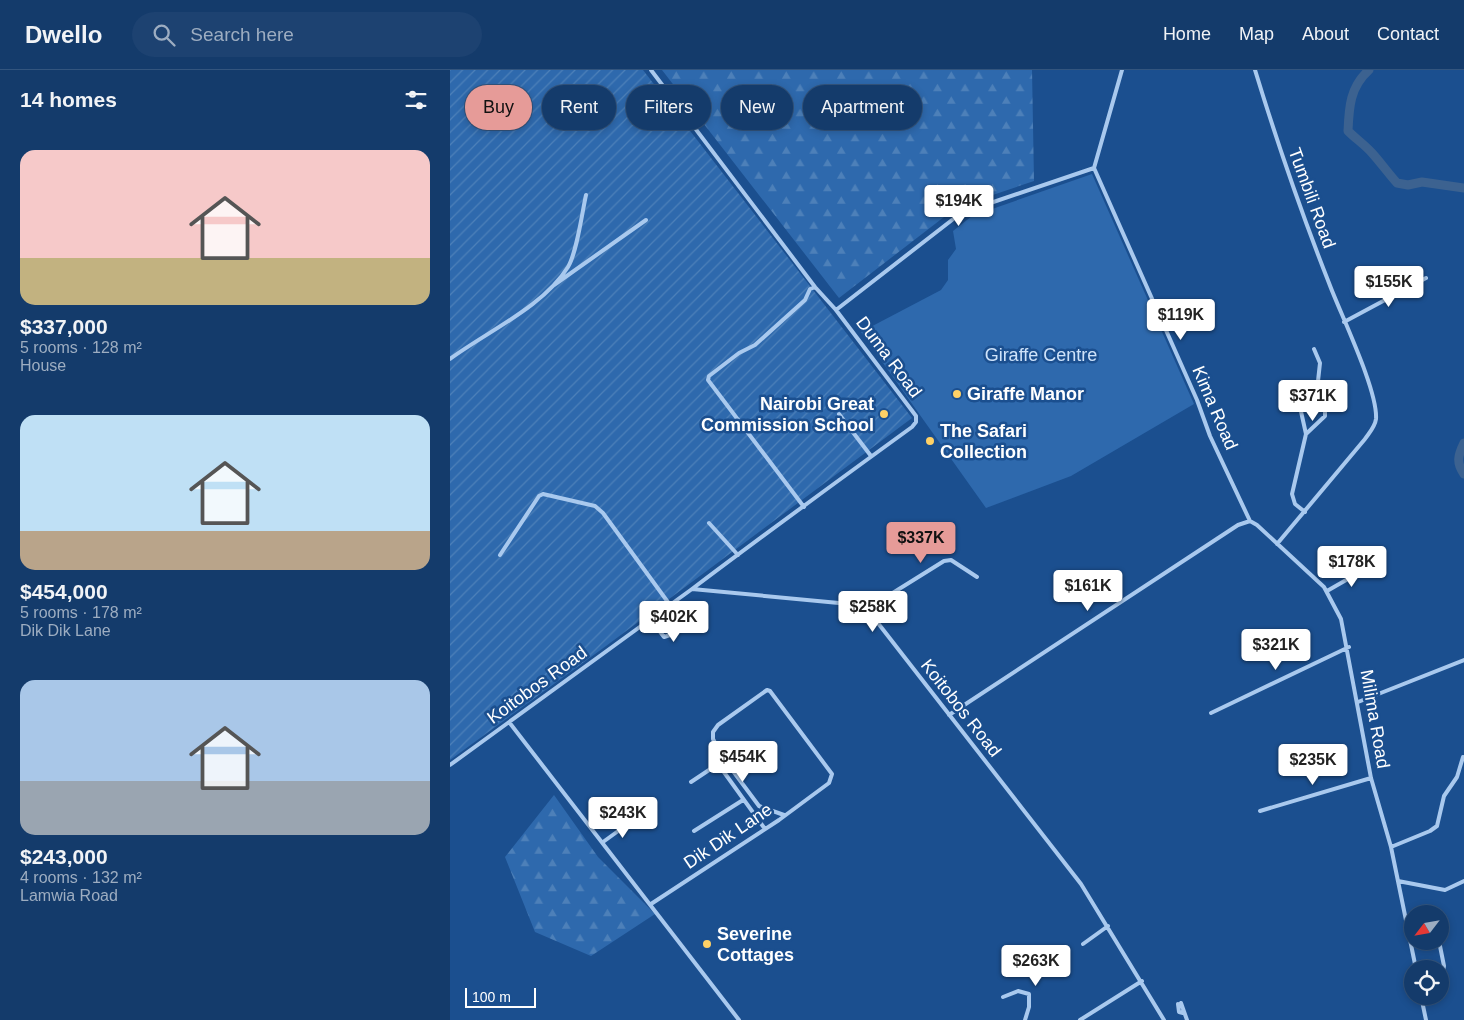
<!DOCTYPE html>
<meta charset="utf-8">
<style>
body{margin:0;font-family:Helvetica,sans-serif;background:#1d4271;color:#f1f3f6;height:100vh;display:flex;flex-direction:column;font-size:19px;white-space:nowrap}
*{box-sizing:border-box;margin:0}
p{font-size:16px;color:#9dadc1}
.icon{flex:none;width:28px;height:28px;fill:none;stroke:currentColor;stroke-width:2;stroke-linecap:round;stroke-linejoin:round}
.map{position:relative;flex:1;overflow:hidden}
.panel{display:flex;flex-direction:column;background:#143b6b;width:450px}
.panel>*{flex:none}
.hud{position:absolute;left:15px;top:15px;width:475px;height:45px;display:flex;gap:10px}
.needle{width:32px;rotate:239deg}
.controls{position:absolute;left:954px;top:835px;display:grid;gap:10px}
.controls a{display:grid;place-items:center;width:45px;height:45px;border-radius:50%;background:#143b6b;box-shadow:0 2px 8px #0003,0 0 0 1px #33557e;font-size:25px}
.scale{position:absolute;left:15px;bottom:12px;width:71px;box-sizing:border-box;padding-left:5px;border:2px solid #fff;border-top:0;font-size:14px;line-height:18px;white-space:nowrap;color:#fff;-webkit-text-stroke:4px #1b4f8f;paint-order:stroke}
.price{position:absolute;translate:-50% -42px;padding:0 11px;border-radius:5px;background:#fff;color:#222;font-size:16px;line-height:32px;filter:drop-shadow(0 1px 2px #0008)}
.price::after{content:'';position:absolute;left:50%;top:30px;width:15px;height:11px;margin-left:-8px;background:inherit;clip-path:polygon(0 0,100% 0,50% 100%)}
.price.on{background:#e69b98;color:#111}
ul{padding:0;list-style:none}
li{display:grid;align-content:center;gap:10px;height:265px;padding:0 20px}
li span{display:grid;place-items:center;height:155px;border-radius:15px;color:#555}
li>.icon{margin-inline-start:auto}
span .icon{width:90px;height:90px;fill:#fffc;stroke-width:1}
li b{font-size:21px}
h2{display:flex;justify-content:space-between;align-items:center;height:60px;padding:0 20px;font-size:21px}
.tag{padding:0 18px;border-radius:22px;background:#143b6b;box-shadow:0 2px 8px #0003,0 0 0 1px #33557e;font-size:18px;line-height:45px}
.tag.on{background:#e69b98;color:#111}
header{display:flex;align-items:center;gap:30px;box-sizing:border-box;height:70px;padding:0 25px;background:#143b6b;border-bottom:1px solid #33557e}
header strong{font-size:24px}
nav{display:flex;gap:28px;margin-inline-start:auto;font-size:18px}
.search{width:350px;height:45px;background:#1d4271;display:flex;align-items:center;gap:12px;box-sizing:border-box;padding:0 18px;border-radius:28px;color:#9dadc1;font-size:19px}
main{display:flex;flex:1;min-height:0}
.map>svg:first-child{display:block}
.forest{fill:url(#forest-firs)}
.park{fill:#2e69ad}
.garden{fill:url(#garden-furrows)}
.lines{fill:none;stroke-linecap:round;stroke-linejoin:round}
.river{stroke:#3c6290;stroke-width:9}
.minor{stroke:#a9c9ee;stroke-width:4}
.poi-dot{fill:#ffd166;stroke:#1b4f8f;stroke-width:2}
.labels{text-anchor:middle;stroke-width:5;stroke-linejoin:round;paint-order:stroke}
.street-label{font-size:18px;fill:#fff;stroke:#1b4f8f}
.park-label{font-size:18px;fill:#cfe3fa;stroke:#1b4f8f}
.poi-label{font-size:18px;font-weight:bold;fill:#fff;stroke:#1b4f8f;text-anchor:start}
</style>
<header>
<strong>Dwello</strong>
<div class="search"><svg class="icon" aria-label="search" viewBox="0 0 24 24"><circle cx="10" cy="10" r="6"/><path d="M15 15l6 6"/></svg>Search here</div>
<nav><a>Home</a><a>Map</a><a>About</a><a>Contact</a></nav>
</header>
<main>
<section class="panel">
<h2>14 homes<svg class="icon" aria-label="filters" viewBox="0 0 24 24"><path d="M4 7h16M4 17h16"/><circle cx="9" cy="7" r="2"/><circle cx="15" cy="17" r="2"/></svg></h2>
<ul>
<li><span style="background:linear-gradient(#f6c9c9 70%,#c2b280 0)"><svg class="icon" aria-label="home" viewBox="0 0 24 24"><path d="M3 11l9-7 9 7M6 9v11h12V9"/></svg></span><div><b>$337,000</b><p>5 rooms · 128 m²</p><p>House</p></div></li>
<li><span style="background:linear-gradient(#bfe0f5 75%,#b9a48a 0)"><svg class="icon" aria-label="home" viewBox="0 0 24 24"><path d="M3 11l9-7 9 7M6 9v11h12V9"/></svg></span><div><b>$454,000</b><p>5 rooms · 178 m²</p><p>Dik Dik Lane</p></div></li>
<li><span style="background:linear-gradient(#a9c7e8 65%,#9aa5b1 0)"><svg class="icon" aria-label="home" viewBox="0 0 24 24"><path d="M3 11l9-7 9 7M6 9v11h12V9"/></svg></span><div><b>$243,000</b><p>4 rooms · 132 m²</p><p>Lamwia Road</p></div></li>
</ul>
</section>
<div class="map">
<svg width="1014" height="950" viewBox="0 0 1014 950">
<defs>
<pattern id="forest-firs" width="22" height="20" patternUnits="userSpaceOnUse" patternTransform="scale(1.25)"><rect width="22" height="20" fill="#2e69ad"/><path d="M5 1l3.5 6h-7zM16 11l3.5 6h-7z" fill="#4d80b9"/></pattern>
<pattern id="garden-furrows" width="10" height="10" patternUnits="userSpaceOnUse" patternTransform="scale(1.25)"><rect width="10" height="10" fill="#2e69ad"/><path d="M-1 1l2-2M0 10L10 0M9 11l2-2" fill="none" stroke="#4d80b9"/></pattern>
</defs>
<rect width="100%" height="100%" fill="#1b4f8f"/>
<!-- forest -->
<path class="forest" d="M212 0H582L584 111 507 137 389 228Z
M104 725 148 787 205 844 141 886 85 862 55 787Z"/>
<!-- park -->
<path class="park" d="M642 104 744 334 621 406 536 438 411 262 491 220 498 210V190L506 179 503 161 522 146Z"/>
<!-- garden -->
<path class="garden" d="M0 0H193L462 348 156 576 0 690Z"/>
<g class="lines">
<!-- river -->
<path class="river" d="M919 0C900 17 899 37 898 61 906 69 915 75 922 83 931 93 938 103 947 113L958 115 972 112 1014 118
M1014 373C1008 385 1006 393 1014 404"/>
<!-- minor -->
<path class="minor" d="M201 0 365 217
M805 0C827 72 851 142 879 213 890 243 928 320 926 349 925 357 919 363 915 369L827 474
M644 98 747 330 760 366 800 451
M644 98 672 0
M104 215 196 150
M386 240 511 143 644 98
M894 252 976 208
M0 289C38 261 93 237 118 197 127 182 132 143 136 125
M389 344 421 386
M856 364 875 346V330L867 320
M855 442 845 434 842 424 856 364 850 337 867 320 870 293 864 279
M259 453 288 485
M50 485 89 426 93 424 145 436 153 443 220 535
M242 519C315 464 389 410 462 357L466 352V346L386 240 365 217 360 219 355 230 305 275 289 283 259 306 258 310 354 437
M877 521 917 498
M417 539 494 491 501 490 527 507
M201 550 214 567 223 564 228 559 227 546 241 537
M908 632 1014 590
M761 643 899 577
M499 645 788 455 800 451 807 455 874 517 891 549 921 708 941 777 966 899
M59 652 289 950
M0 695 242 519 410 535 417 539 631 814 714 950
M241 712 262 698H271L315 759
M810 741 921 708
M244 761 293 730
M153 772 182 751
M941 777 980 761 987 756 994 726 1007 707 1013 687
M948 811 995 820 1014 811
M201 834 329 750 379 713 382 704 320 621 317 620 268 655 263 662V669L274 689 309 736 334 745
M989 871 994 896 990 916
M633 874 658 856
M971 926 976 950
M553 927 568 921 579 924V937L575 950
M972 931 981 926
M731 933 737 950
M728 934 729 942 733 943
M630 950 692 911"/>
</g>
<!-- markers -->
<g class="poi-dot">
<circle cx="507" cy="324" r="5"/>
<circle cx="434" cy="344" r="5"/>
<circle cx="480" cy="371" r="5"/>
<circle cx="257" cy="874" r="5"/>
</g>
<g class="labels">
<!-- street labels -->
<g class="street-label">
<text transform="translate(862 128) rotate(70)" y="6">Tumbili Road</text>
<text transform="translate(439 287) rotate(53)" y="6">Duma Road</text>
<text transform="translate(765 338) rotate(67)" y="6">Kima Road</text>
<text transform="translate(87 615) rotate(-36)" y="6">Koitobos Road</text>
<text transform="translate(511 638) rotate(52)" y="6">Koitobos Road</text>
<text transform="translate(925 649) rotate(80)" y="6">Milima Road</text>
<text transform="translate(278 766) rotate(-34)" y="6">Dik Dik Lane</text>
</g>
<!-- park labels -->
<g class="park-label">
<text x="591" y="291">Giraffe Centre</text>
</g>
<!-- poi labels -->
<g class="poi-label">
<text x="517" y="330">Giraffe Manor</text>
<text x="424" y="340" text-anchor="end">Nairobi Great<tspan x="424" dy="21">Commission School</tspan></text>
<text x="490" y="367">The Safari<tspan x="490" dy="21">Collection</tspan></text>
<text x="267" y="870">Severine<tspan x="267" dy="21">Cottages</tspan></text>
</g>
</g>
</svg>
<div class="controls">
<a><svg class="needle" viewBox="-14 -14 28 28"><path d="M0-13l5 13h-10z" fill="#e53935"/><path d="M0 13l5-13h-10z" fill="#9dadc1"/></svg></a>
<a><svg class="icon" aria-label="locate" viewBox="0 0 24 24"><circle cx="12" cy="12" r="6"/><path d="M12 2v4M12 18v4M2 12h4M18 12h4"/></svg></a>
</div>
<div class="scale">100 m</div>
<b class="price" style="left:509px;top:157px">$194K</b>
<b class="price" style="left:939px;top:238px">$155K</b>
<b class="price" style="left:731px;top:271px">$119K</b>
<b class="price" style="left:863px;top:352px">$371K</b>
<b class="price on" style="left:471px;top:494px">$337K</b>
<b class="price" style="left:902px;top:518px">$178K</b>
<b class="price" style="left:638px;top:542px">$161K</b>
<b class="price" style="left:423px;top:563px">$258K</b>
<b class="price" style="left:224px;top:573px">$402K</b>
<b class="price" style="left:826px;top:601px">$321K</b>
<b class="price" style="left:293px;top:713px">$454K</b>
<b class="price" style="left:863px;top:716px">$235K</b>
<b class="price" style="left:173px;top:769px">$243K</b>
<b class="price" style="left:586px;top:917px">$263K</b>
<div class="hud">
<a class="tag on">Buy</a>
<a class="tag">Rent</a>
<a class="tag">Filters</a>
<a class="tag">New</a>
<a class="tag">Apartment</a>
</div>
</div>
</main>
